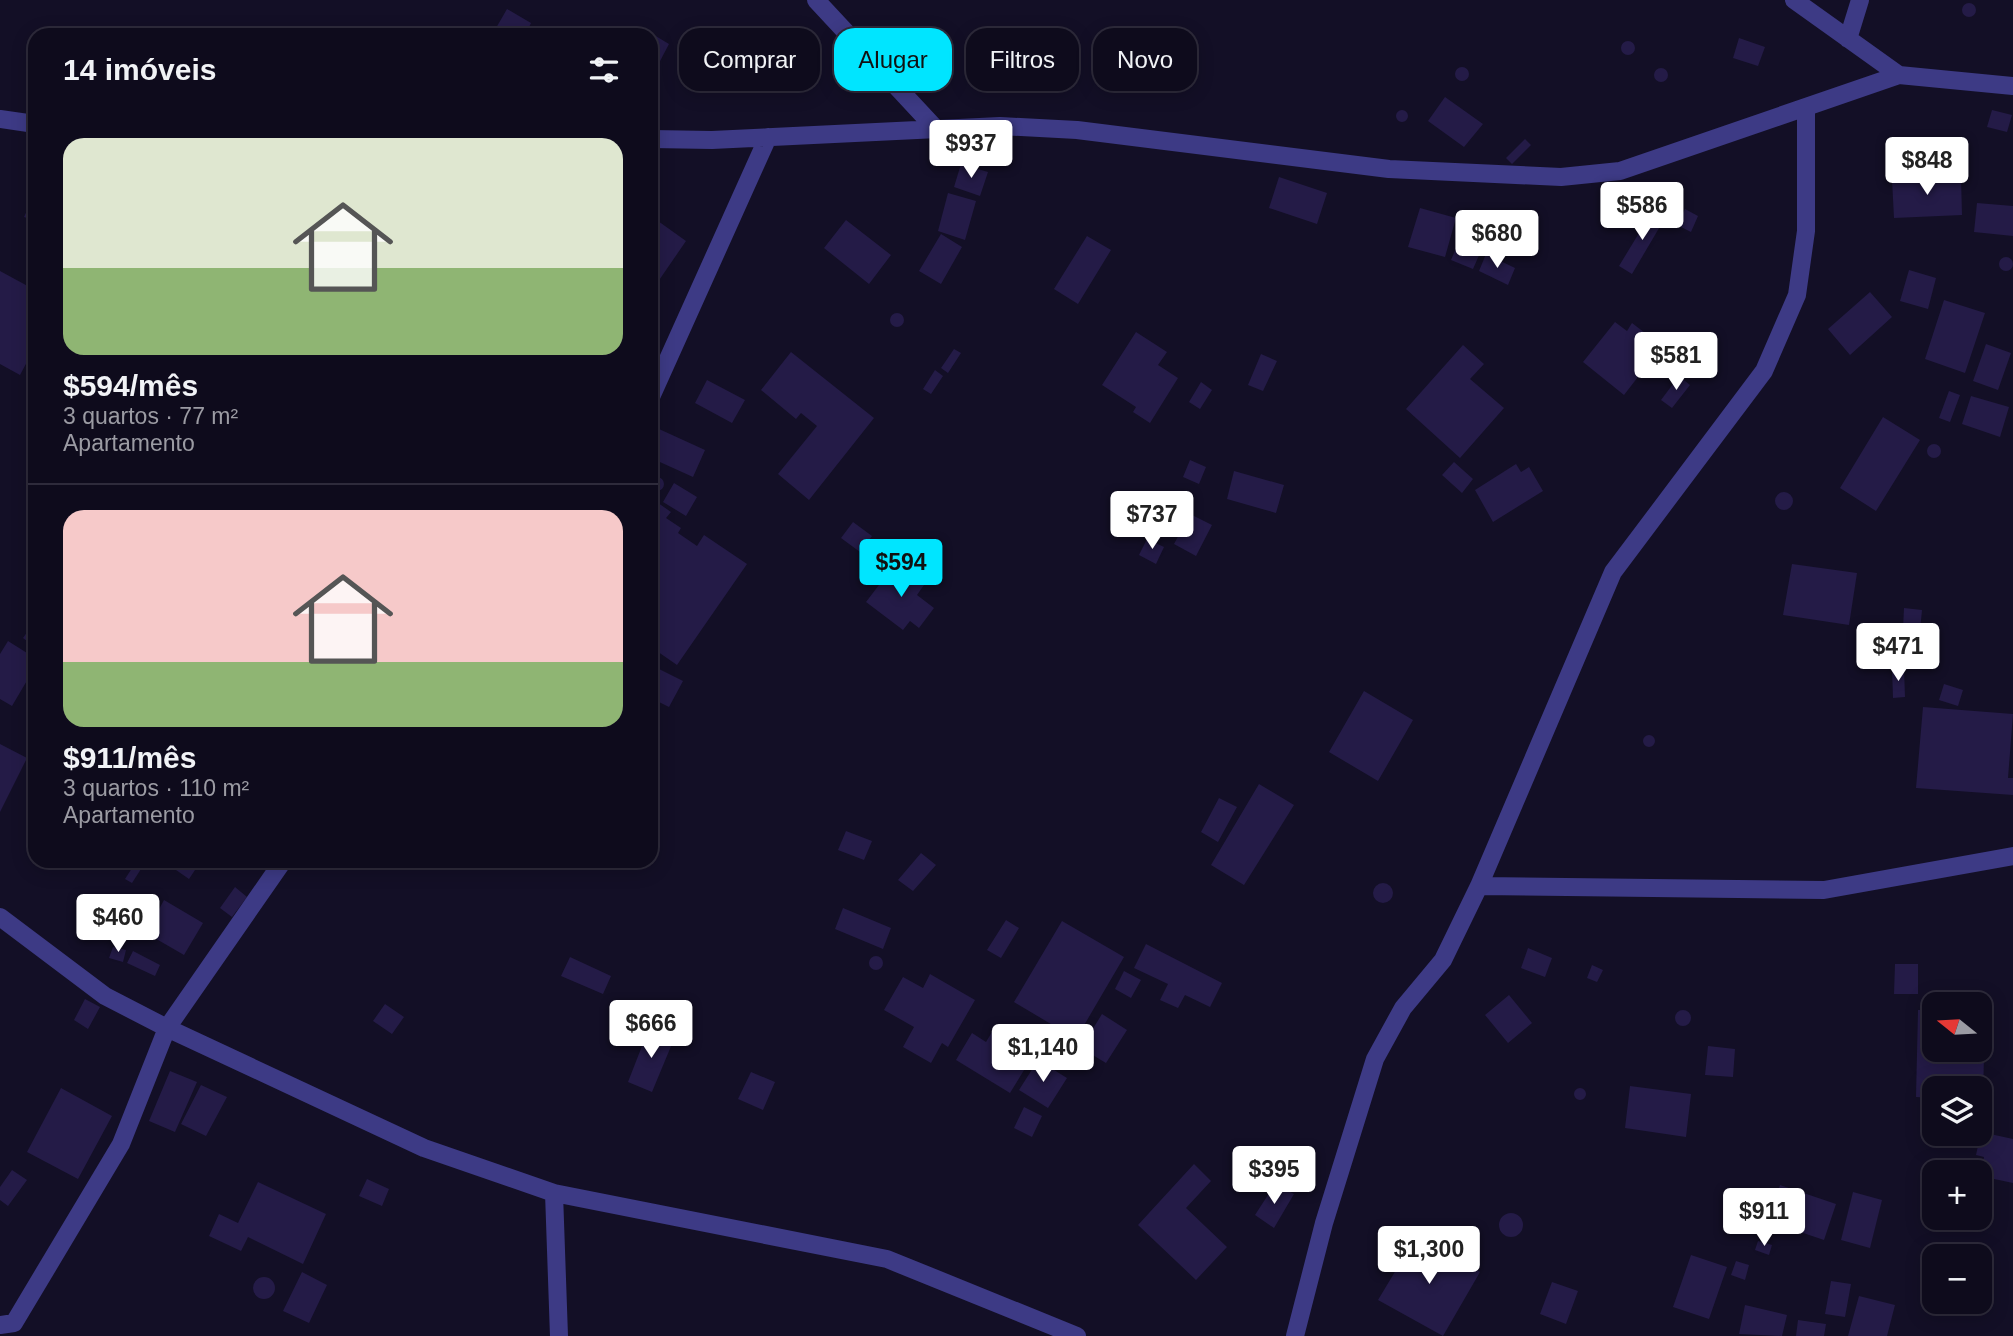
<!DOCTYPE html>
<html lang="pt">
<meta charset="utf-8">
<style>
body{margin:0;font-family:Helvetica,sans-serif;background:#1c1929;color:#f1f3f6;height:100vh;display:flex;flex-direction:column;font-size:26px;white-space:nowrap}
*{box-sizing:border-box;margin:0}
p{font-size:23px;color:#9b9ba3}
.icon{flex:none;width:38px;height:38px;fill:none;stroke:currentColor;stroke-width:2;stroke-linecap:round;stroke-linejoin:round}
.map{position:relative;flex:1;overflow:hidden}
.drawer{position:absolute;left:28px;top:28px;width:630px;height:840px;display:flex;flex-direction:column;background:#0e0b1c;border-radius:21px;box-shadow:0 4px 18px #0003,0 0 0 2px #2e2b3b}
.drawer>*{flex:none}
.guide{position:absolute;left:679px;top:28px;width:665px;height:63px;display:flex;gap:14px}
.needle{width:46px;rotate:288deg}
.tools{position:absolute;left:1922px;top:992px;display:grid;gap:14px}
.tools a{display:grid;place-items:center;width:70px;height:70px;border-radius:14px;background:#0e0b1c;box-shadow:0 4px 18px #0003,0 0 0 2px #2e2b3b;font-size:35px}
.price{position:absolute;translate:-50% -60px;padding:0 16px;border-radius:7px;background:#fff;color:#222;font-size:23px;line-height:46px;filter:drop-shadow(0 2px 4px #0008)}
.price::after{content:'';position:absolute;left:50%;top:42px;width:21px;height:16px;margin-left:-10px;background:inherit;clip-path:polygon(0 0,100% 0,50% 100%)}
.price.on{background:#00e5ff;color:#111}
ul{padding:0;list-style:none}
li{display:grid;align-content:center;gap:14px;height:371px;padding:0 35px}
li+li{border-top:2px solid #2e2b3b}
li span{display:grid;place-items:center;height:217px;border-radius:21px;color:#555}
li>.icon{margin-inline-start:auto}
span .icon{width:126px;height:126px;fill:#fffc;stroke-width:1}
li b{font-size:30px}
h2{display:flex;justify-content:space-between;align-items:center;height:84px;padding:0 35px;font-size:30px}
.pill{padding:0 24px;border-radius:21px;background:#0e0b1c;box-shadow:0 4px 18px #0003,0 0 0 2px #2e2b3b;font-size:24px;line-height:63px}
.pill.on{background:#00e5ff;color:#111}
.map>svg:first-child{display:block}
.building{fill:#241b47}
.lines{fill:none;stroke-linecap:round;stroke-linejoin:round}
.minor{stroke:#3d3a85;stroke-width:18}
</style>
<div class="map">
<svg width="2013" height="1336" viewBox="0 0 2013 1336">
<rect width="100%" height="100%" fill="#130f26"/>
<!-- building -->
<path class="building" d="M1962 10a7 7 0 1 1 14 0a7 7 0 1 1-14 0Z
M507 9 531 23 525 35H492Z
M654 35 669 44 659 63 651 58Z
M1739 38 1765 47 1758 66 1733 58Z
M1621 48a7 7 0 1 1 14 0a7 7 0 1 1-14 0Z
M1455 74a7 7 0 1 1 14 0a7 7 0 1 1-14 0Z
M1654 75a7 7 0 1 1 14 0a7 7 0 1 1-14 0Z
M1445 97 1483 124 1464 147 1428 121Z
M1396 116a6 6 0 1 1 12 0a6 6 0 1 1-12 0Z
M1992 110 2012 115 2007 132 1987 127Z
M1525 139 1531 145 1512 164 1506 158Z
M961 164 988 172 980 196 954 187Z
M1279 177 1327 193 1317 224 1269 208Z
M1961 177 1962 215 1894 218 1892 179Z
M948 193 976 201 965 240 938 231Z
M35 194V221L24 217Z
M1977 203 2013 206V236L1974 232Z
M1420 208 1456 218 1445 257 1408 247Z
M1685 209 1698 216 1691 232 1677 225Z
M1653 210 1665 218 1632 274 1619 266Z
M651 216 686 241 653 289 651 287Z
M846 220 891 255 869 284 824 248Z
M1463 232 1485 242 1473 269 1451 260Z
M941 234 962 247 941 284 919 271Z
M1087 236 1111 250 1078 304 1054 289Z
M1486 254 1515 268 1508 285 1479 271Z
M1999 264a7 7 0 1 1 14 0a7 7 0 1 1-14 0Z
M1909 270 1936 278 1928 309 1900 301Z
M0 271 35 290V347L20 375 0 364Z
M1870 292 1892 317 1850 355 1828 329Z
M1944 300 1985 313 1965 373 1925 359Z
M890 320a7 7 0 1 1 14 0a7 7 0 1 1-14 0Z
M1615 322 1627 331 1632 323 1662 346 1624 395 1583 362Z
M1136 332 1167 352 1158 365 1178 378 1150 423 1133 412 1136 407 1102 385Z
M1986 344 2011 353 1998 390 1973 381Z
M1463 345 1484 364 1470 379 1504 408 1460 458 1406 409Z
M954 349 961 353 948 373 941 368Z
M791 352 874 418 809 500 778 474 817 426 801 413 796 419 761 390Z
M1673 360a7 7 0 1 1 14 0a7 7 0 1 1-14 0Z
M1261 354 1277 361 1263 391 1248 385Z
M935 370 943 376 931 394 923 389Z
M1679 376 1690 385 1672 408 1661 400Z
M707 380 745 400 732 423 695 403Z
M1201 382 1212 390 1200 409 1189 402Z
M1949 391 1960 395 1950 422 1939 418Z
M1971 396 2009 407 2000 437 1962 424Z
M1883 417 1920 440 1876 511 1840 488Z
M659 429 705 450 693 477 651 458V448Z
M1927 451a7 7 0 1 1 14 0a7 7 0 1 1-14 0Z
M1190 460 1206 467 1199 484 1183 477Z
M1454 462 1473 479 1462 493 1442 475Z
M1516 464 1521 472 1529 467 1543 491 1493 522 1475 490Z
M1234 471 1284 485 1276 513 1227 499Z
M650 484a7 7 0 1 1 14 0a7 7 0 1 1-14 0Z
M674 483 697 497 686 516 663 502Z
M1775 501a9 9 0 1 1 18 0a9 9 0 1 1-18 0Z
M651 498 671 512 666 518 681 528 678 533 697 546 704 535 747 564 677 665 651 647Z
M1190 514 1212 525 1196 556 1174 544Z
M853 522 872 536 860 552 841 538Z
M1147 539 1164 547 1156 564 1139 555Z
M895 564 924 585 917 595 934 608 919 628 910 621 903 630 866 602Z
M1792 564 1857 573 1849 625 1783 615Z
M1904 608 1922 610 1920 631 1903 629Z
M35 621V647L23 638Z
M8 641 35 658V667L12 706 0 699V654Z
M1896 650H1911V662L1895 661Z
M651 665 683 681 669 707 651 698Z
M1892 668H1904L1905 697 1893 698Z
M1944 684 1963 690 1958 706 1939 700Z
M1364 691 1413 720 1378 781 1329 752Z
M1923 707 2013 714 2008 778H2013V795L1916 788Z
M1643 741a6 6 0 1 1 12 0a6 6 0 1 1-12 0Z
M0 744 27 758 0 812Z
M1259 784 1294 805 1244 885 1211 865Z
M1219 798 1237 807 1218 842 1201 832Z
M846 831 872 841 864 860 838 850Z
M921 853 936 865 913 891 898 880Z
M163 861H201L189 879Z
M134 865 141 869 132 883 125 879Z
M1373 893a10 10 0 1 1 20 0a10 10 0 1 1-20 0Z
M235 887 247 897 232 917 220 908Z
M164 900 203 923 184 955 127 922 139 902 157 913Z
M843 908 891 928 883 949 835 929Z
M1006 920 1019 928 1001 958 987 950Z
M1062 921 1124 957 1076 1039 1014 1002Z
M1146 944 1222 983 1210 1007 1185 995 1178 1008 1160 1000 1168 984 1134 968Z
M113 947 126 950 123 962 109 958Z
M1528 948 1552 958 1545 977 1521 968Z
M133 951 160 965 155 976 127 963Z
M869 963a7 7 0 1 1 14 0a7 7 0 1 1-14 0Z
M570 957 611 976 603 994 561 976Z
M1895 964H1918V994H1894Z
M1592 965 1603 970 1597 982 1587 978Z
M1124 971 1141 980 1131 998 1115 989Z
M930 974 975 1000 948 1047 942 1043 931 1063 903 1047 914 1027 884 1010 903 977 923 988Z
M1509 995 1532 1023 1508 1043 1485 1015Z
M85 999 100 1007 88 1029 74 1020Z
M385 1004 404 1017 392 1034 373 1021Z
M1918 1010H1934V1050H1979V1011H1985L1983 1099 1979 1098V1088H1934V1098L1916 1097Z
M1675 1018a8 8 0 1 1 16 0a8 8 0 1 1-16 0Z
M1102 1014 1127 1030 1106 1063 1081 1048Z
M649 1028 674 1039 652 1092 628 1082Z
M992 1032 1032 1057 1010 1093 956 1060 972 1033 986 1042Z
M1708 1046 1735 1049 1733 1077 1705 1075Z
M1038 1060 1067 1078 1048 1108 1019 1090Z
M170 1071 197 1082 175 1132 149 1121Z
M751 1072 775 1082 763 1110 738 1099Z
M201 1085 227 1097 206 1136 181 1124Z
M1630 1086 1691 1094 1686 1137 1625 1128Z
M1574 1094a6 6 0 1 1 12 0a6 6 0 1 1-12 0Z
M61 1088 112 1116 78 1179 27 1152Z
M1024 1107 1042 1116 1032 1137 1014 1128Z
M1981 1132 2013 1139V1183L1980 1176 1984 1157 1976 1155Z
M1194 1164 1211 1181 1186 1208 1227 1247 1196 1280 1138 1225Z
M12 1170 27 1180 8 1206 0 1200V1187Z
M367 1179 389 1189 382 1206 359 1196Z
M258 1182 326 1214 303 1264 248 1237 241 1251 209 1236 219 1214 238 1223Z
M1275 1184 1294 1194 1274 1228 1255 1215Z
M1780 1185 1836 1204 1824 1240 1768 1221Z
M1853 1192 1882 1200 1870 1248 1841 1240Z
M1499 1225a12 12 0 1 1 24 0a12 12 0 1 1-24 0Z
M1417 1235 1480 1272 1443 1336 1378 1300Z
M1758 1241 1772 1245 1769 1255 1755 1250Z
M1691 1255 1727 1267 1709 1319 1673 1307Z
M1736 1261 1749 1265 1745 1280 1731 1275Z
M302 1272 327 1285 309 1323 283 1311Z
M253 1288a11 11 0 1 1 22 0a11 11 0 1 1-22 0Z
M1831 1281 1851 1284 1845 1317 1825 1314Z
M1552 1282 1578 1291 1566 1324 1540 1314Z
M1859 1296 1895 1305 1887 1336H1848Z
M1745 1305 1787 1315 1782 1336 1739 1334Z
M1798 1320 1826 1324 1824 1336H1796Z"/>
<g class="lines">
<!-- minor -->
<path class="minor" d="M816 0 936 129
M1794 0 1899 75
M1848 39 1860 0
M0 119 35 124
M651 139 712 140 1000 126 1077 130 1389 169 1561 177 1620 171 1899 75 2013 86
M651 397 768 137
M1479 886 1824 890 2013 856
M0 917 105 996 167 1028 424 1148 554 1193 887 1259 1077 1336
M554 1193 559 1336
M0 1325 14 1323 121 1144 167 1028 283 861
M1295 1336 1324 1223 1375 1059 1403 1008 1443 960 1479 886 1613 572 1764 371 1797 295 1806 231V108"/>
</g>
</svg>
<div class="tools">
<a><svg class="needle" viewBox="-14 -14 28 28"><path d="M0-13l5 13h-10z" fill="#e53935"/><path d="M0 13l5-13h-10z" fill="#9b9ba3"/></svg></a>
<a><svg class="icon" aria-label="layers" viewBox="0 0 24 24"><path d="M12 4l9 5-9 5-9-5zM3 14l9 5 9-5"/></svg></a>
<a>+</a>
<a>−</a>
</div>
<b class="price" style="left:971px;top:180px">$937</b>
<b class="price" style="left:1927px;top:197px">$848</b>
<b class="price" style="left:1642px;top:242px">$586</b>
<b class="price" style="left:1497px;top:270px">$680</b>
<b class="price" style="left:1676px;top:392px">$581</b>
<b class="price" style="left:1152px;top:551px">$737</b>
<b class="price on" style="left:901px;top:599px">$594</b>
<b class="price" style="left:1898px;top:683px">$471</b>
<b class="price" style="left:118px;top:954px">$460</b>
<b class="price" style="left:651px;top:1060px">$666</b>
<b class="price" style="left:1043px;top:1084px">$1,140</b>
<b class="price" style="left:1274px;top:1206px">$395</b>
<b class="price" style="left:1764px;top:1248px">$911</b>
<b class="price" style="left:1429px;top:1286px">$1,300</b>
<div class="guide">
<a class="pill">Comprar</a>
<a class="pill on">Alugar</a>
<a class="pill">Filtros</a>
<a class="pill">Novo</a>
</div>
<section class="drawer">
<h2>14 imóveis<svg class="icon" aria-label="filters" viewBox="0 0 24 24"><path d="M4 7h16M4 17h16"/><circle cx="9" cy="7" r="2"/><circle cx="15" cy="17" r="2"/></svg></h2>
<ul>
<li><span style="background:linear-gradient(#dfe7d0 60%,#8fb573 0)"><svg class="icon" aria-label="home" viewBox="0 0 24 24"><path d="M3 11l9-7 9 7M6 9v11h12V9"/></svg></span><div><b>$594/mês</b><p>3 quartos · 77 m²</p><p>Apartamento</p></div></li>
<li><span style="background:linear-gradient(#f6c9c9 70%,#8fb573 0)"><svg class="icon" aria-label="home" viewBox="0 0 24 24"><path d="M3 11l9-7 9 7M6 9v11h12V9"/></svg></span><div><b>$911/mês</b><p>3 quartos · 110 m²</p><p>Apartamento</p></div></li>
</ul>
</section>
</div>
